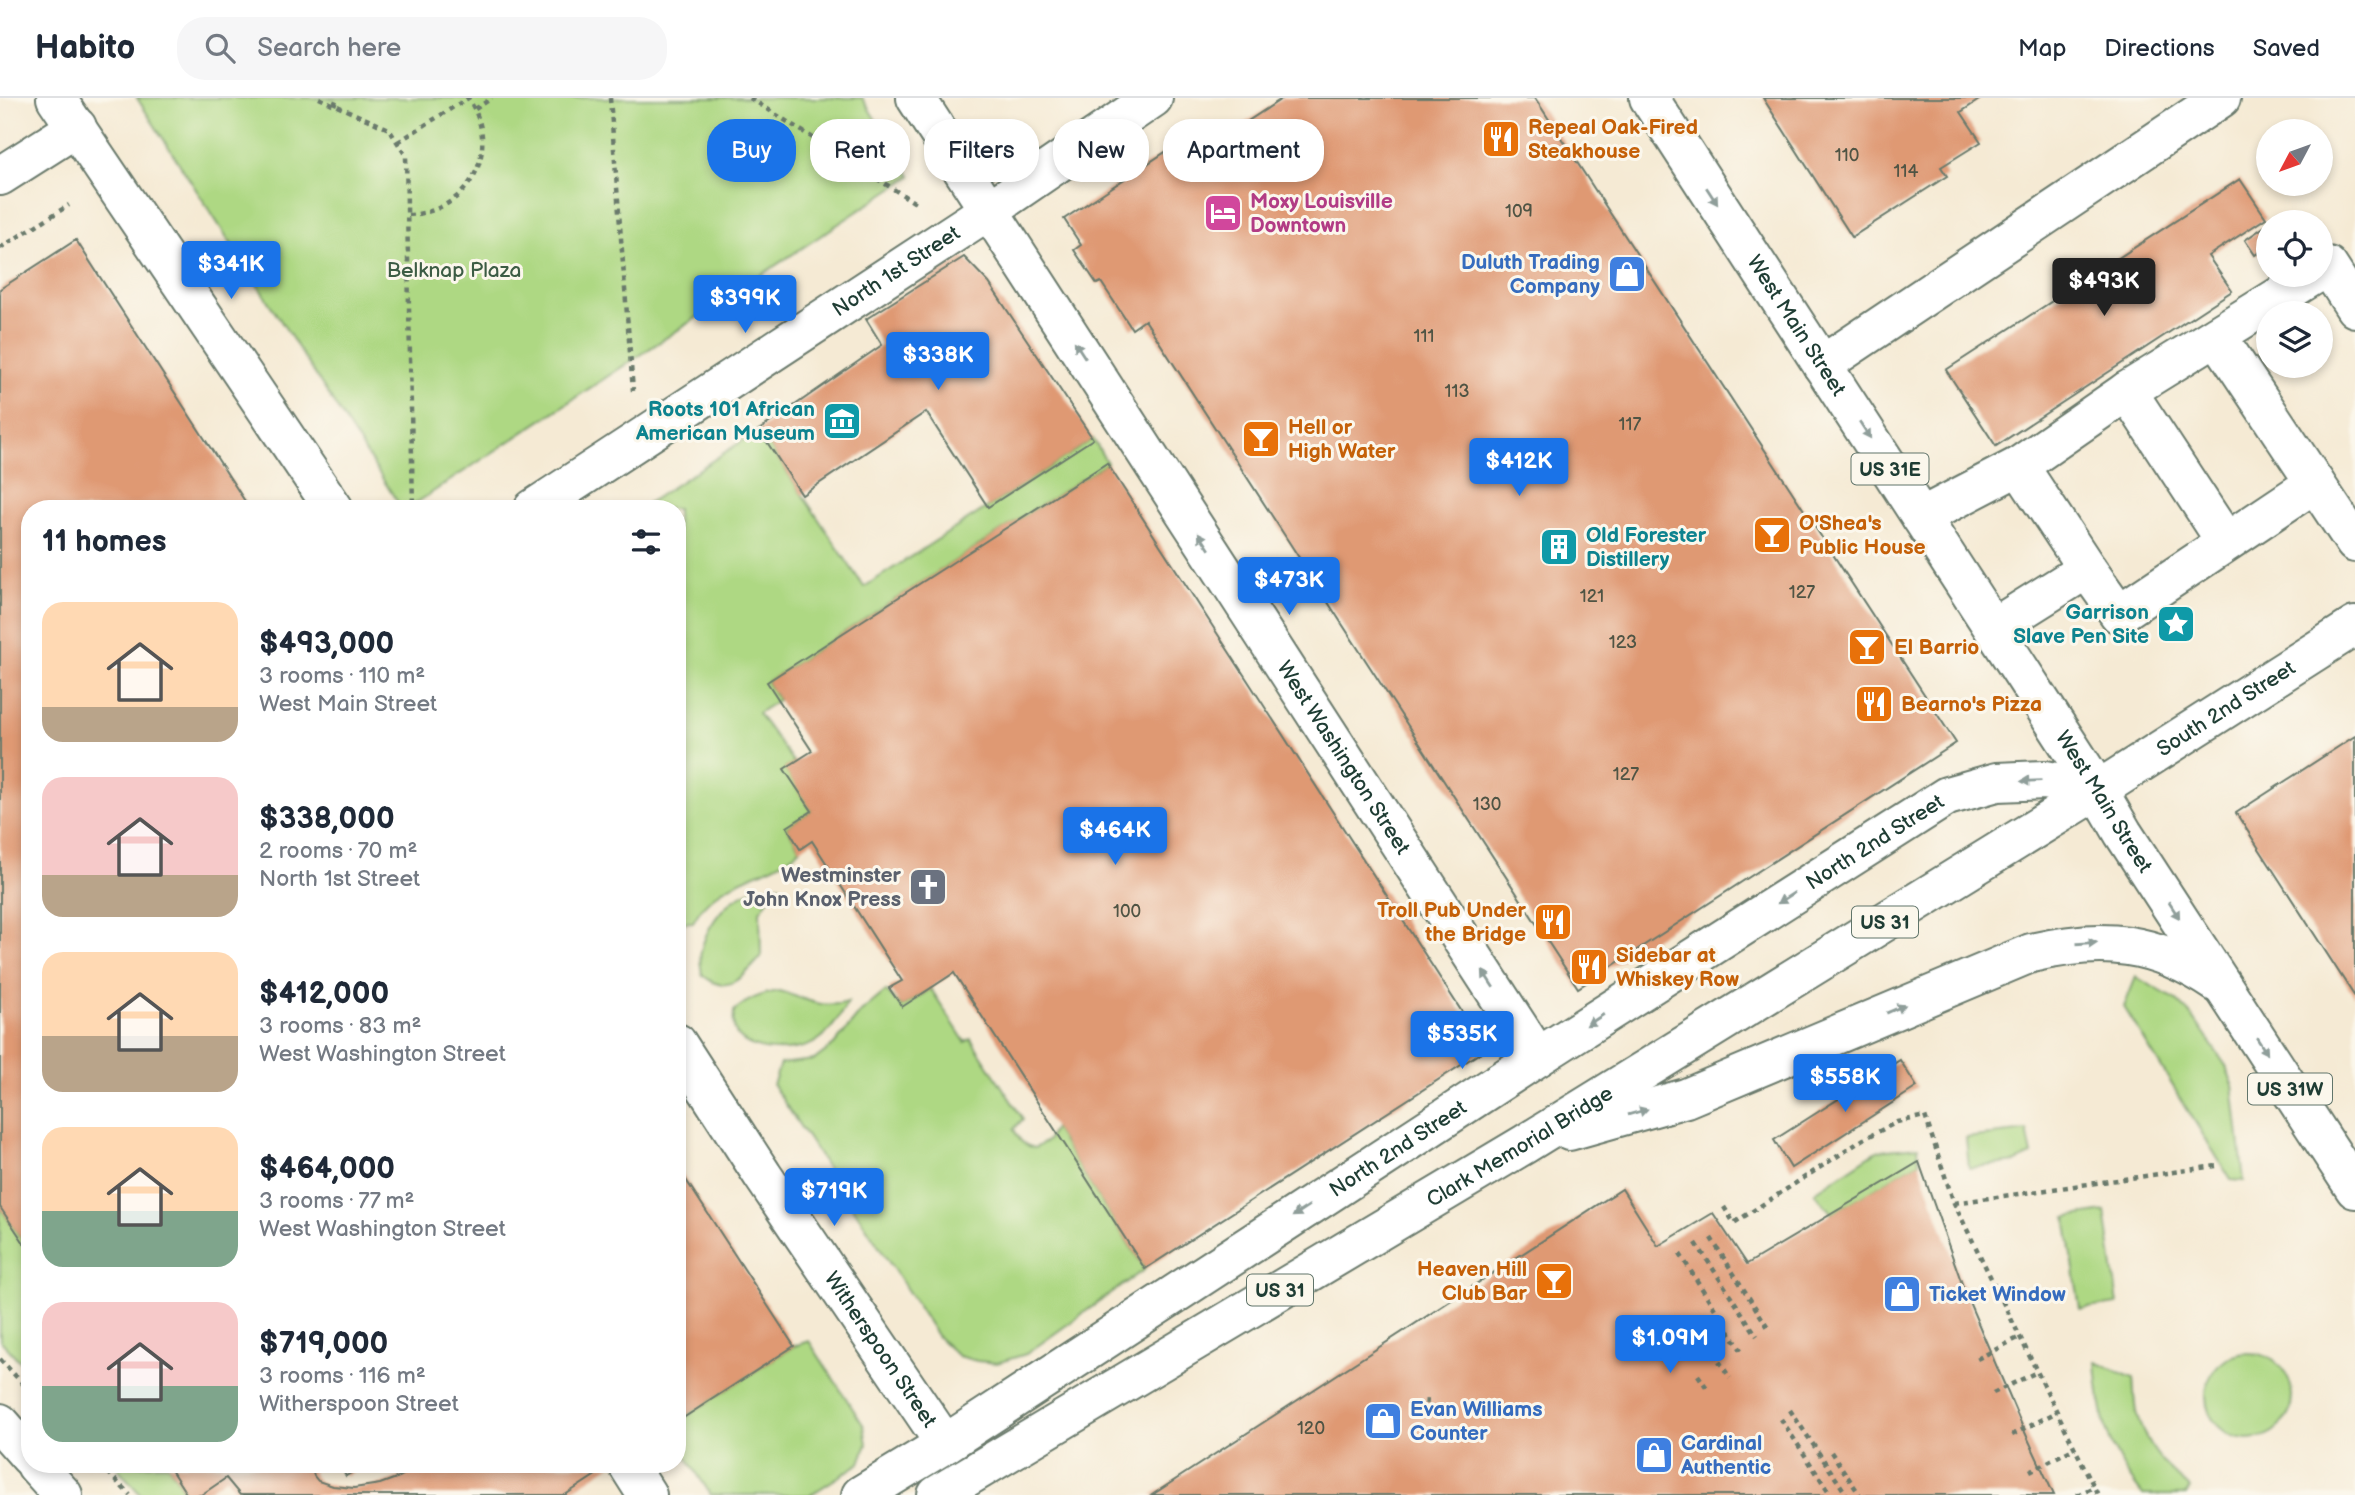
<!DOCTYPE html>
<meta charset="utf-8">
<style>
body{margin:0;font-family:"Balsamiq Sans",sans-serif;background:#f6f6f7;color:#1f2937;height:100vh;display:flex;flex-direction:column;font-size:26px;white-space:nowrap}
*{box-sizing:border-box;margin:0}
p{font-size:23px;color:#747a83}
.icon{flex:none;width:38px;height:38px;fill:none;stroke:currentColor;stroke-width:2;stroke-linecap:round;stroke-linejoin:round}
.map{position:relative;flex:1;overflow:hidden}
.side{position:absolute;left:21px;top:402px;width:665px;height:973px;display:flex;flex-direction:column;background:#fff;border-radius:28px;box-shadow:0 4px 10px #0003}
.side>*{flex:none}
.guide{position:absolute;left:707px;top:21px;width:665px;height:63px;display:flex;gap:14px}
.needle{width:46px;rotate:229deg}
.fabs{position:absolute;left:2256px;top:21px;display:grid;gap:14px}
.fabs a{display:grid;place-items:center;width:77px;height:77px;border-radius:50%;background:#fff;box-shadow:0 4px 10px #0003;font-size:35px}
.price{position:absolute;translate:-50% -60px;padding:0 16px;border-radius:7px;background:#1a73e8;color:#fff;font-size:23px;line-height:46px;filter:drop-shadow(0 2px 4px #0008)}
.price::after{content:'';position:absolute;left:50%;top:42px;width:21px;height:16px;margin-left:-10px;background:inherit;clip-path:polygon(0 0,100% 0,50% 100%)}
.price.on{background:#222;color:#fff}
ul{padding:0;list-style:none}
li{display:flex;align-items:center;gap:21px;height:175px;padding:0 21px}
li span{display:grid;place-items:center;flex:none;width:196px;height:140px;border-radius:21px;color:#555}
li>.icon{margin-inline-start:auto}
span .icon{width:84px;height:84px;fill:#fffc;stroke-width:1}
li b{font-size:30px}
h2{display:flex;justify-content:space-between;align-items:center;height:84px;padding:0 21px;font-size:30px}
.pill{padding:0 24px;border-radius:28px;background:#fff;box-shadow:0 4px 10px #0003;font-size:24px;line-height:63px}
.pill.on{background:#1a73e8;color:#fff}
header{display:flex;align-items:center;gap:42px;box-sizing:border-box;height:98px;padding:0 35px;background:#fff;border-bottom:2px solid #e0e1e3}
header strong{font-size:33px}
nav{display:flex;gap:38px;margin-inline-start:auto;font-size:24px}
.search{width:490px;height:63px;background:#f6f6f7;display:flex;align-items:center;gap:18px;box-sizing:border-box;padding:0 24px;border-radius:28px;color:#747a83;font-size:26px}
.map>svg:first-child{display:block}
.green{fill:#aed883;stroke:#668a5c;stroke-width:2}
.building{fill:#df9973}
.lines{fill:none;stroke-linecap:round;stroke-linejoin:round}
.minor-casing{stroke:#6a7a6c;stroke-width:42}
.major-casing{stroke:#6a7a6c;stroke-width:42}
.path{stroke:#6a7a6c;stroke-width:4.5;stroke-dasharray:5 5;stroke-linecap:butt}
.minor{stroke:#fff;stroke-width:38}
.major{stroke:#fff;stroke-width:38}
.oneway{fill:#8f9e9a}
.labels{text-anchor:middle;stroke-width:6;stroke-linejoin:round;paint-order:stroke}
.number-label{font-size:18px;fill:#4f5444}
.shield{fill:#fbf7ec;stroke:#61756b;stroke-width:2}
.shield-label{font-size:19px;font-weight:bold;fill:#1f3d34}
.food-label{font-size:21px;font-weight:bold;fill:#c56008;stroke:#fbf7ec;text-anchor:start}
.hotel-label{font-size:21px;font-weight:bold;fill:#b23c85;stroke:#fbf7ec;text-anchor:start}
.shop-label{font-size:21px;font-weight:bold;fill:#366cbe;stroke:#fbf7ec;text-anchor:start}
.park-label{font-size:21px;fill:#3c5c44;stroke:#fbf7ec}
.street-label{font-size:21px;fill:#1f3d34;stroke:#fbf7ec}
.culture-label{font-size:21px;font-weight:bold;fill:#0d838f;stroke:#fbf7ec;text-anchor:end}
.worship-label{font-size:21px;font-weight:bold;fill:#5b616d;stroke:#fbf7ec;text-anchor:end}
</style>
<header>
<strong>Habito</strong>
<div class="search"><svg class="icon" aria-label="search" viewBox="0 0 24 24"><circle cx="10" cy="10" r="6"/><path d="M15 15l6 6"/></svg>Search here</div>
<nav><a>Map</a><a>Directions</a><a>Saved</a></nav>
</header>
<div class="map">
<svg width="2355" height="1397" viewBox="0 0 2355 1397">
<rect width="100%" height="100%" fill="#fbf7ec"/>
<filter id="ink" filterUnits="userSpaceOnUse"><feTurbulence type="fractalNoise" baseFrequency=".0143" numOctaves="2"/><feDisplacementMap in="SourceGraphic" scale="14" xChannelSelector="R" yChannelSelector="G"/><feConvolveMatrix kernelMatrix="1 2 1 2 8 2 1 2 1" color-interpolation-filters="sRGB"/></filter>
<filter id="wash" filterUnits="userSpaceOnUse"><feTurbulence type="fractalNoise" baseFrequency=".00686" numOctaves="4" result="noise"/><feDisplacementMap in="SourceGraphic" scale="28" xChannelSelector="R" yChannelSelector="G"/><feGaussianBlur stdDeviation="1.57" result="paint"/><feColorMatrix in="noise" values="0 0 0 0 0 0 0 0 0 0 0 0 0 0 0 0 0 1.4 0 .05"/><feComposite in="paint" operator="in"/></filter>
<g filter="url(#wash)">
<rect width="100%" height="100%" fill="#f5ead4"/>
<!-- green -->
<path class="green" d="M137 0H862L911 78 407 411H402Z
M759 332 864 489 1093 341 1107 365 767 584 778 602 758 615 794 665 785 671 812 713 787 729 800 751C766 781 717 778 693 824L677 825V411H639Z
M779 787 760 813 761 859C744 878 726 900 702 876 701 869 699 861 701 854 705 832 721 808 741 797 753 790 766 789 779 787Z
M2136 879 2176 902 2192 918 2226 968 2233 987 2244 1083 2231 1082 2124 909Z
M931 891 965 944 971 941 1023 1021 1014 1031C1019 1042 1022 1047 1035 1050L1048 1042 1054 1030 1145 1171 1026 1256 997 1265 977 1263 958 1258 938 1239 773 987 780 966 814 962 834 947 861 914 886 893 902 909Z
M779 893C804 900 822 912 848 904 840 918 831 934 817 943 798 956 749 957 736 935 732 928 734 919 734 913 748 901 761 896 779 893Z
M2027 1033 2032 1057 2016 1064 1969 1070 1966 1040Z
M1918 1049 1919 1064 1832 1116 1815 1094 1877 1053Z
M0 1109 30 1154V1274L0 1242Z
M2105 1113 2118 1206 2080 1211 2066 1119Z
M809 1243 864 1328 867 1346 860 1365 810 1397H711L677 1345V1324L794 1248Z
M2206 1298a43 43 0 1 1 86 0a43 43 0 1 1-86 0Z
M2096 1264 2133 1280C2134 1291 2134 1303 2136 1314 2144 1346 2165 1369 2190 1390L2186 1397H2143C2107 1352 2100 1321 2096 1264Z
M115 1367H168L187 1397H141Z"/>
<g id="blocks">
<!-- building -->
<path class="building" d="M1283 0H1535L1956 645 1578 890 1145 222 1132 231 1101 184 1097 186 1074 152 1081 147 1064 121 1173 49 1184 65Z
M1763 0H1982L1961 14 1981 44 1941 69 1947 78 1852 139Z
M2240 81 2266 120 2208 158 2232 193 1996 348 1946 272Z
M2264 129 2268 135V148L2255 157 2245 142Z
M76 142 250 411H30V1154L0 1109V191Z
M964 159 989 185 1093 341 988 409 926 314 802 397 759 332 882 247 866 221Z
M1107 365 1486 951 1145 1171 954 875 902 909 889 890 902 883 812 743 800 751 787 729 812 713 784 671 812 653 767 584Z
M2355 638V899L2236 715Z
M1900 962 1917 989 1791 1070 1774 1042Z
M1919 1064 1966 1197 2023 1330 2054 1397H1152L1622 1091 1658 1148 1713 1115 1747 1166Z
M677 1068 794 1248 677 1324Z
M168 1367H311L314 1378 318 1383 333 1388 354 1390 380 1386 399 1379 414 1371 411 1367H611L565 1397H240L226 1380 201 1397H187Z
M339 1367H363L346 1378Z"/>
</g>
</g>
<g filter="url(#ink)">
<use href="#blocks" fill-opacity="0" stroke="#6a7a6c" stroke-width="2"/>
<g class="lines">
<defs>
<g id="minor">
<path d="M56 0 334 411"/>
<path id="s1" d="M916 0 1538 959"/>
<path d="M0 78 77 29"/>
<path d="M2320 173 2328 168 2355 210"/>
<path d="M2217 238 2355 445"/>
<path d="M1822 267 2221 0"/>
<path d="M2127 293 2226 444"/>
<path d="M2019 368 2087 471 2119 516 2315 385"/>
<path id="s2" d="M533 411 989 112 1153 0"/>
<path d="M1921 419 2019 368 2127 293 2314 177"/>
<path d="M1993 530 2087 471"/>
<path id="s3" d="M677 945 763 1078 945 1346"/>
<path d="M0 1325 30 1359"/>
<path d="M36 1367 63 1397"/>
<path d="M628 1367 647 1397"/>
<path id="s4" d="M861 1397 945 1346 1538 959 1947 698 1997 684 2045 682 2098 692"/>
</g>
<g id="major">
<path id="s5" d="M1649 0 2043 607 2098 692 2123 735 2355 1091"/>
<path d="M1569 1033 1686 1000 2031 855C2103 838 2155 843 2217 885"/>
<path id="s6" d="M937 1397 1525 1046 2098 692 2355 528"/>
</g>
</defs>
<!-- minor casing -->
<use href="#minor" class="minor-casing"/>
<!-- major casing -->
<use href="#major" class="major-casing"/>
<!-- path -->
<path class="path" d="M319 0 389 31 406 58 413 411
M610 0 633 293
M750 0 917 106
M334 7 337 0
M475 11 492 0
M398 44 468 0C503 52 470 114 408 117
M0 150 69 107
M1954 1105 2216 1068
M1724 1109 1734 1125 1864 1041 1897 1024 1925 1018 1954 1105 2098 1397
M1711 1140 1769 1231
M1696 1145 1757 1238
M1680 1156 1741 1252
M0 1261 24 1287
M1977 1261 2020 1239
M1719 1263 1730 1280
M1698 1277 1709 1293
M1993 1295 2037 1274
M1790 1312 1847 1397
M1426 1316 1427 1298
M1781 1321 1831 1397
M2012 1337 2057 1314
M1831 1354 1860 1397
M101 1367 130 1397
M2030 1373 2075 1350
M2077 1397 2094 1389"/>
<!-- minor -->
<use href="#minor" class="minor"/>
<!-- major -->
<use href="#major" class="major"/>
</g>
<!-- one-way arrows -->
<defs><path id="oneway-solid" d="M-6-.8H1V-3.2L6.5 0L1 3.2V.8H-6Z" transform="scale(1.75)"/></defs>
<g class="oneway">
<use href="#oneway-solid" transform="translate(1712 98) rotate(57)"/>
<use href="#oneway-solid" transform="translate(1080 252) rotate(-123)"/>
<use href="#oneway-solid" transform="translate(1865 332) rotate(57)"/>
<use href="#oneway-solid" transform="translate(1204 443) rotate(-123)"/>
<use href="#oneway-solid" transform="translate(2031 683) rotate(178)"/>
<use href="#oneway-solid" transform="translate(1786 800) rotate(147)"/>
<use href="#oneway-solid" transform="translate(2174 812) rotate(57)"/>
<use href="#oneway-solid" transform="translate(2087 845) rotate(-4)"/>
<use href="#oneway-solid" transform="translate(1488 881) rotate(-123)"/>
<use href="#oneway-solid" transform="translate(1896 911) rotate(-23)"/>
<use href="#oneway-solid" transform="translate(1595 922) rotate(147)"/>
<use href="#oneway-solid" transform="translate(2262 948) rotate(57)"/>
<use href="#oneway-solid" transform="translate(1638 1014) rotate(-16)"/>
<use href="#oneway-solid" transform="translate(1301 1113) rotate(147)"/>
</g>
</g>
<!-- icons -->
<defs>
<symbol id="restaurant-square" viewBox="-11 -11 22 22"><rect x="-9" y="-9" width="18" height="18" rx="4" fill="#e8710a" stroke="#fbf7ec"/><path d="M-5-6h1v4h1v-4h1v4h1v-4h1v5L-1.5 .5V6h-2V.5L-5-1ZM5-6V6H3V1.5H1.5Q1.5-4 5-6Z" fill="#fff"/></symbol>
<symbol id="hotel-square" viewBox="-11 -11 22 22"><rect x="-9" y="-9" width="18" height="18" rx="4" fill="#d1479c" stroke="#fbf7ec"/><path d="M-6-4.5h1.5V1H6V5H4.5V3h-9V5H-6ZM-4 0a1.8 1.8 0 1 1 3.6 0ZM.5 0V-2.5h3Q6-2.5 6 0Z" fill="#fff"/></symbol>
<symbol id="shop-square" viewBox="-11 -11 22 22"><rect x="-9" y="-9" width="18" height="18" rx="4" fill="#3f7fe0" stroke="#fbf7ec"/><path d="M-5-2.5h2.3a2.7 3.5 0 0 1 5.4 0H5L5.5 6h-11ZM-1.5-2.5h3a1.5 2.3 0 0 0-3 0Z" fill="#fff"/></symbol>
<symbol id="museum-square" viewBox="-11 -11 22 22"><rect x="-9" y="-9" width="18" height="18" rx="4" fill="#0f9aa8" stroke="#fbf7ec"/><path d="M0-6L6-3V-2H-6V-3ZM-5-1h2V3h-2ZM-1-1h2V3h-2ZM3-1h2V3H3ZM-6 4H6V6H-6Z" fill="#fff"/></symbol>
<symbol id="bar-square" viewBox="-11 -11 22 22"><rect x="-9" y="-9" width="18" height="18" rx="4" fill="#e8710a" stroke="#fbf7ec"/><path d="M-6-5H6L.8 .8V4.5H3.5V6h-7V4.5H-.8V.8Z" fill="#fff"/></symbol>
<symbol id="building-square" viewBox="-11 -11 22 22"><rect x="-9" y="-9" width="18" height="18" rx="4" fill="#0f9aa8" stroke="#fbf7ec"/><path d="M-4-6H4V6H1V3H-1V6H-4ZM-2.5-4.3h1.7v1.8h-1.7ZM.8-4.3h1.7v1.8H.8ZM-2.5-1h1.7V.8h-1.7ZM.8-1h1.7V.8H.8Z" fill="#fff"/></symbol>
<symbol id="sight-square" viewBox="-11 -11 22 22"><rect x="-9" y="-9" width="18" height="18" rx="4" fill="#0f9aa8" stroke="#fbf7ec"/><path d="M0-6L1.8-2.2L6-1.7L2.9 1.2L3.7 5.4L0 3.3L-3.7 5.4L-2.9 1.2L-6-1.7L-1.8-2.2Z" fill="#fff"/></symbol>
<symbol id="church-square" viewBox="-11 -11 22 22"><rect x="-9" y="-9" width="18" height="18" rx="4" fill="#6b7280" stroke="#fbf7ec"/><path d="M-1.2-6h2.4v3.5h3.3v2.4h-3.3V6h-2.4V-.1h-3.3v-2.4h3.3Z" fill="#fff"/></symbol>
</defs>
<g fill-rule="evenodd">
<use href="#restaurant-square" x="1479" y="19" width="44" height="44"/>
<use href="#hotel-square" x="1201" y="93" width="44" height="44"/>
<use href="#shop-square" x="1605" y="154" width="44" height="44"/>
<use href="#museum-square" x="820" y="301" width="44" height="44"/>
<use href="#bar-square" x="1239" y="319" width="44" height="44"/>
<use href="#bar-square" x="1750" y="415" width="44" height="44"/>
<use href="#building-square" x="1537" y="427" width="44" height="44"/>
<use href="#sight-square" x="2154" y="504" width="44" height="44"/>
<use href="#bar-square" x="1845" y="527" width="44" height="44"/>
<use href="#restaurant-square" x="1852" y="584" width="44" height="44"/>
<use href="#church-square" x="906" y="767" width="44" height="44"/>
<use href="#restaurant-square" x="1531" y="802" width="44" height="44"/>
<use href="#restaurant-square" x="1567" y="847" width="44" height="44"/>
<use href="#bar-square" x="1532" y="1161" width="44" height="44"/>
<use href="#shop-square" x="1880" y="1174" width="44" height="44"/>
<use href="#shop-square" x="1361" y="1301" width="44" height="44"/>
<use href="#shop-square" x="1632" y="1335" width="44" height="44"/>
</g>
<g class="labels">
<!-- number labels -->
<g class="number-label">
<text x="1847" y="63">110</text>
<text x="1906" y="79">114</text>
<text x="1519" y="119">109</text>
<text x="1424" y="244">111</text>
<text x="1457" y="299">113</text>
<text x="1630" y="332">117</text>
<text x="1802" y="500">127</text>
<text x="1592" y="504">121</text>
<text x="1623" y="550">123</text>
<text x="1626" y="682">127</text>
<text x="1487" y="712">130</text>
<text x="1127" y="819">100</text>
<text x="1311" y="1336">120</text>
</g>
<!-- shield labels -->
<g class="shield">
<rect x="1851.5" y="355.5" width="77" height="31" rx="5"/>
<rect x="1852" y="808.5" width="66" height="31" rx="5"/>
<rect x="2248" y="975.5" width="84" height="31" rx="5"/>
<rect x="1247" y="1176.5" width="66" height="31" rx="5"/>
</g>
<g class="shield-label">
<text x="1890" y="378">US 31E</text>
<text x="1885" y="831">US 31</text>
<text x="2290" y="998">US 31W</text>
<text x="1280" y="1199">US 31</text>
</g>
<!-- food labels -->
<g class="food-label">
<text x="1528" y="36">Repeal Oak-Fired<tspan x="1528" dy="24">Steakhouse</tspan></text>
<text x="1288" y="336">Hell or<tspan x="1288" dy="24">High Water</tspan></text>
<text x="1799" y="432">O'Shea's<tspan x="1799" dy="24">Public House</tspan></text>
<text x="1894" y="556">El Barrio</text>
<text x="1901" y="613">Bearno's Pizza</text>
<text x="1526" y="819" text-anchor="end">Troll Pub Under<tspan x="1526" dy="24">the Bridge</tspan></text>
<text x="1616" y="864">Sidebar at<tspan x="1616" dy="24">Whiskey Row</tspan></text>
<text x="1527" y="1178" text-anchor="end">Heaven Hill<tspan x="1527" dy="24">Club Bar</tspan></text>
</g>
<!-- hotel labels -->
<g class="hotel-label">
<text x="1250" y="110">Moxy Louisville<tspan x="1250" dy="24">Downtown</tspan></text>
</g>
<!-- shop labels -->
<g class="shop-label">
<text x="1600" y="171" text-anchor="end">Duluth Trading<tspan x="1600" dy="24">Company</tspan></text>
<text x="1929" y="1203">Ticket Window</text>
<text x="1410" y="1318">Evan Williams<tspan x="1410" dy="24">Counter</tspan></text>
<text x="1681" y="1352">Cardinal<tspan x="1681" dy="24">Authentic</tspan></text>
</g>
<!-- park labels -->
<g class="park-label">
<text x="454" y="179">Belknap Plaza</text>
</g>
<!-- street labels -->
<g class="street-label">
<text dy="7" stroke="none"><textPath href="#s2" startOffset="434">North 1st Street</textPath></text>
<text dy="7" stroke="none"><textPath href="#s5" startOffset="271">West Main Street</textPath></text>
<text dy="7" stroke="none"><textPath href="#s6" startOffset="1510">South 2nd Street</textPath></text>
<text dy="7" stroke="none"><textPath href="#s1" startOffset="786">West Washington Street</textPath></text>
<text dy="7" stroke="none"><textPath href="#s5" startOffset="838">West Main Street</textPath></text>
<text dy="7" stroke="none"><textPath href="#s4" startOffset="1206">North 2nd Street</textPath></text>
<text dy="7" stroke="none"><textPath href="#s6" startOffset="679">Clark Memorial Bridge</textPath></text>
<text dy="7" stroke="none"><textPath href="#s4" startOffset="639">North 2nd Street</textPath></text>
<text dy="7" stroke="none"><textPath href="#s3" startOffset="368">Witherspoon Street</textPath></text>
</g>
<!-- culture labels -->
<g class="culture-label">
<text x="815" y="318">Roots 101 African<tspan x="815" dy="24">American Museum</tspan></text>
<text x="1586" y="444" text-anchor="start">Old Forester<tspan x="1586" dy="24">Distillery</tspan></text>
<text x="2149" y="521">Garrison<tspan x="2149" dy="24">Slave Pen Site</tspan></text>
</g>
<!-- worship labels -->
<g class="worship-label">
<text x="901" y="784">Westminster<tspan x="901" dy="24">John Knox Press</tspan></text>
</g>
</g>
</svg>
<div class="fabs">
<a><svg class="needle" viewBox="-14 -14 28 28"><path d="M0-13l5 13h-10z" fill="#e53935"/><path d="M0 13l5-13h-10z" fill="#747a83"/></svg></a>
<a><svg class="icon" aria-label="locate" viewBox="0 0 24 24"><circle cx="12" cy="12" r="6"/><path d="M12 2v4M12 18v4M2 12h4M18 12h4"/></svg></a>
<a><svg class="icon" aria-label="layers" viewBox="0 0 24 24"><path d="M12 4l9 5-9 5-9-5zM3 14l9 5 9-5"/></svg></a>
</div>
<b class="price" style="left:231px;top:203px">$341K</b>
<b class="price on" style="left:2104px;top:220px">$493K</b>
<b class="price" style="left:745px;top:237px">$399K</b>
<b class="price" style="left:938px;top:294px">$338K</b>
<b class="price" style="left:1519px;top:400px">$412K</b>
<b class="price" style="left:1289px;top:519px">$473K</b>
<b class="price" style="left:1115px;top:769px">$464K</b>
<b class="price" style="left:1462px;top:973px">$535K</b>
<b class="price" style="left:1845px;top:1016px">$558K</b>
<b class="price" style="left:834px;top:1130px">$719K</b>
<b class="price" style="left:1670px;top:1277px">$1.09M</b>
<div class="guide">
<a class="pill on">Buy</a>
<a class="pill">Rent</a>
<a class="pill">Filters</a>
<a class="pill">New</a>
<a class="pill">Apartment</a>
</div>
<section class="side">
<h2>11 homes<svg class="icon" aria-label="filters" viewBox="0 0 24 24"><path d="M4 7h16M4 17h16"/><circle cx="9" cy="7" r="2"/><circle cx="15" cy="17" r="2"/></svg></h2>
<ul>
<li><span style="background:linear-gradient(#ffd9b3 75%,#b9a48a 0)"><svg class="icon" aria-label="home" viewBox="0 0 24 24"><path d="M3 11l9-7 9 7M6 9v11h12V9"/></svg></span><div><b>$493,000</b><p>3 rooms · 110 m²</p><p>West Main Street</p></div></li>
<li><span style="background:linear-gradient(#f6c9c9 70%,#b9a48a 0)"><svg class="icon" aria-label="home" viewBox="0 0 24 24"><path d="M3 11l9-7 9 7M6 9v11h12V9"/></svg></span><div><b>$338,000</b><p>2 rooms · 70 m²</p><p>North 1st Street</p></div></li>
<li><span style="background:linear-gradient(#ffd9b3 60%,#b9a48a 0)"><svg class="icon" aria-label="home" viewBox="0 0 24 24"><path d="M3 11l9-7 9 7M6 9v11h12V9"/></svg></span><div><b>$412,000</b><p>3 rooms · 83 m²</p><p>West Washington Street</p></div></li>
<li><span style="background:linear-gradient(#ffd9b3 60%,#7fa58c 0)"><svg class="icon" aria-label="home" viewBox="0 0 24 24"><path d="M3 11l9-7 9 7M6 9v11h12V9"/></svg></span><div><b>$464,000</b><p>3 rooms · 77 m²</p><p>West Washington Street</p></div></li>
<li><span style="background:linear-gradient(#f6c9c9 60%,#7fa58c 0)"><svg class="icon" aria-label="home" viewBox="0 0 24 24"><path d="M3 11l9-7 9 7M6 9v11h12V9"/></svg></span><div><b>$719,000</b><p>3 rooms · 116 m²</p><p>Witherspoon Street</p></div></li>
</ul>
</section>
</div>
